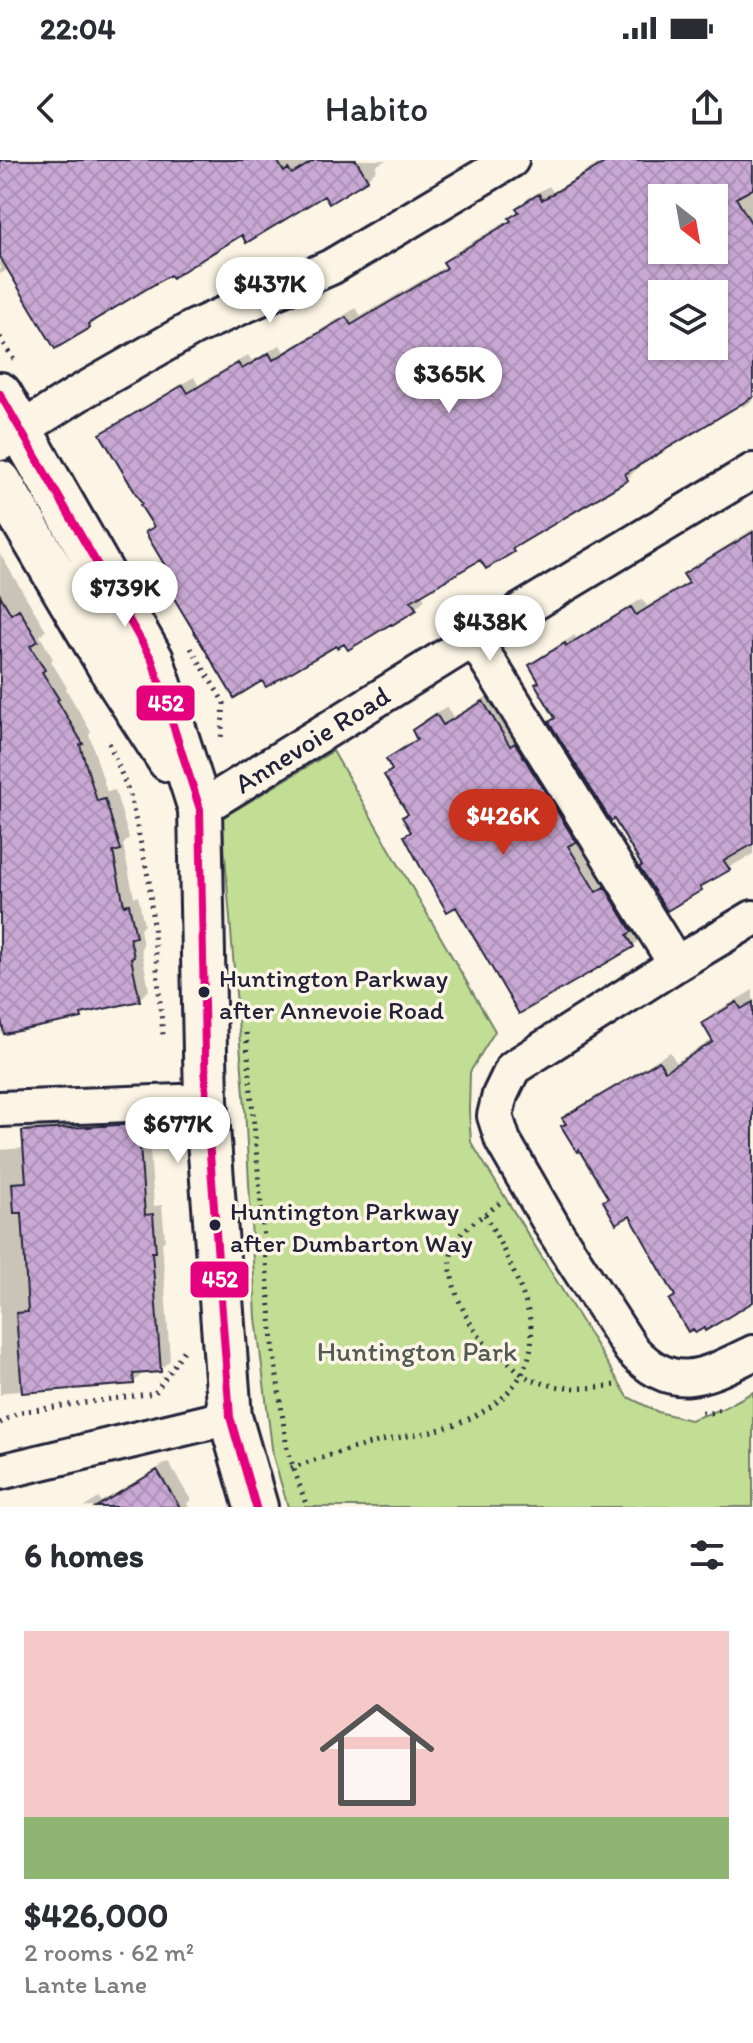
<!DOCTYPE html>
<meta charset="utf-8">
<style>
body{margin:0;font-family:Itim,sans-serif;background:#f7f7f7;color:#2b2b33;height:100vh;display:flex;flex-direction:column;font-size:30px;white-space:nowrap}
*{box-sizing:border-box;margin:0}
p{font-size:26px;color:#7c7c81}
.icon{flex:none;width:44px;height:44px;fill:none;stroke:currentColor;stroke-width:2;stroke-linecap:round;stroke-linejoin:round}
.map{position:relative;height:1347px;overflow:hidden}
.side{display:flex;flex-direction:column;background:#fff;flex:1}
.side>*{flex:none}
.needle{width:52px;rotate:149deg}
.tools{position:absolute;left:648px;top:24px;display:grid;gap:16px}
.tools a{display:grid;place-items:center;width:80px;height:80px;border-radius:0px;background:#fff;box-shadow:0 2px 6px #0004;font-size:40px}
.price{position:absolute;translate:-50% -68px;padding:0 18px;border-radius:28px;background:#fff;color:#222;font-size:26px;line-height:52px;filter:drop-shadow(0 2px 4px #0008)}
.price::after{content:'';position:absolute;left:50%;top:48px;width:24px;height:18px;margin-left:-12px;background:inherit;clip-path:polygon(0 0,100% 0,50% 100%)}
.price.current{background:#c8321e;color:#fff}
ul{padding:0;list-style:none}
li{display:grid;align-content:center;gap:16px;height:424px;padding:0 24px}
li span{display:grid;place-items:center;height:248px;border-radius:0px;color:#555}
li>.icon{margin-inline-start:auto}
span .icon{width:144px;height:144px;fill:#fffc;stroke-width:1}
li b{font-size:34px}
h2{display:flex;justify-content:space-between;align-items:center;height:96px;padding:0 24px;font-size:34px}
.status{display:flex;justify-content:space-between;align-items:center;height:56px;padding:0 40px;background:#fff;direction:ltr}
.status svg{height:22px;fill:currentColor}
header{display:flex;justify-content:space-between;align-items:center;height:104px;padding:0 24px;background:#fff;font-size:36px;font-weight:600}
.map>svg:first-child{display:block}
.park{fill:#c2dd94;stroke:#728068;stroke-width:2}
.shadow{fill:#0003;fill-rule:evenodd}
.building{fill:url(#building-cross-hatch);stroke:#22223b;stroke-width:2;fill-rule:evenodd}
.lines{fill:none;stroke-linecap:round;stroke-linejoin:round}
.minor-casing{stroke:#22223b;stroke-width:40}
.tertiary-casing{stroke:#22223b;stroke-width:48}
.path{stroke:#22223b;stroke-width:5;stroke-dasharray:2 6;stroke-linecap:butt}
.minor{stroke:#fcf5e5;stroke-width:34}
.tertiary{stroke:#fcf5e5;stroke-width:42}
.bus-1-casing{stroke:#fcf5e5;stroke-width:14}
.bus-1{stroke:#e5007d;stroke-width:8}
.bus-dot{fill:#22223b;stroke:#fcf5e5;stroke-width:3}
.labels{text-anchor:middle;stroke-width:7;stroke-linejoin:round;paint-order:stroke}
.bus-label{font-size:26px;fill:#22223b;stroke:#fcf5e5;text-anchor:start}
.street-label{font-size:28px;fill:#22223b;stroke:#fcf5e5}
.park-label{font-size:28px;fill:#525a56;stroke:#fcf5e5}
.line-badge{stroke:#fcf5e5;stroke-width:3}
.badge-label{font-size:22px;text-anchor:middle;font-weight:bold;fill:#fff}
</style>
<div class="status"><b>22:04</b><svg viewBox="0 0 49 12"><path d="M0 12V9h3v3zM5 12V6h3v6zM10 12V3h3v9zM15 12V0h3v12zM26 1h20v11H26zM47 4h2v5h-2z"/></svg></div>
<header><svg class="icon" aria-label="back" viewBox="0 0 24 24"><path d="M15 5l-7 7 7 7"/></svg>Habito<svg class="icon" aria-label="share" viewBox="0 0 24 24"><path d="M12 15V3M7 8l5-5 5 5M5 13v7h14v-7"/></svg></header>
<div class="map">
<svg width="753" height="1347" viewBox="0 0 753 1347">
<defs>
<pattern id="building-cross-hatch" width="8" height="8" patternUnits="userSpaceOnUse" patternTransform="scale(2)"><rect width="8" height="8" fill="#c9a8d3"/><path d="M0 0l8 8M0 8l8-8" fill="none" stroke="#ac90b6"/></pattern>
</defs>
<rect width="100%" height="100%" fill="#fcf5e5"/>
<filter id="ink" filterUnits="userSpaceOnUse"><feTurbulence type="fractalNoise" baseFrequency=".0125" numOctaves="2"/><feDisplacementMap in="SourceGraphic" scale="16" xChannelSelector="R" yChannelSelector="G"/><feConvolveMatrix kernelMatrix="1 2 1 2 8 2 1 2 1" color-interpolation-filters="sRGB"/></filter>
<g filter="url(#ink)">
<!-- park -->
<path class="park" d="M333 591 495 871 470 912 469 951 471 982 628 1237 658 1252 690 1260 722 1249 753 1232V1347H288L273 1296 256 1158 245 947 222 658Z"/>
<!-- shadow -->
<path class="shadow" d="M0 0H386L375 6 377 9 367 19 325 33 242 73 171 112 99 157 89 167 9 109 0 114Z
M622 0H753V241L743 247 740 243 635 306 637 309 627 319 521 382 513 390 481 397 421 433 425 439 415 449 345 481 169 426 176 419 148 373 155 365 103 275 113 265 194 217 198 225 248 195 252 201 280 185 284 192 356 148 361 156 448 105 446 102 455 92 511 59 528 38 549 26 553 32 598 4 600 7ZM662 38H714V90H662ZM662 134H714V186H662Z
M753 369V694L710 718 701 728 667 748 557 557 541 522 531 506 541 496 575 475 576 478 642 439 647 446 689 421 686 415 696 405Z
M0 394 46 470 40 476 53 499 51 501 67 528 66 529 91 572 89 574 107 632 115 630 129 678 123 685 134 737 138 736 144 765 140 769 143 785 141 788 149 830 139 839 86 851 81 856H0Z
M493 533 643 776 633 786 457 744 406 676 412 670 410 653 386 616 393 608 388 600 398 590 418 577 414 570 424 561 447 546 453 557Z
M753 830V1140L677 1135 631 1053 609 1037 565 958 575 949 670 892 676 902 714 879 704 863 714 853Z
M144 955 146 976H149L154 1046 162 1045 165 1080 162 1083 170 1200 160 1210 143 1213 133 1223 6 1232 0 1235V990L25 988 24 971 34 962Z
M168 1302 191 1340 187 1343 189 1347H84L99 1338 101 1342Z"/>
<!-- building -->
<path class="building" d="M0 0H277L284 12 288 9 292 14 315 0H356L368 20 329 44 324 36 246 83 242 75 172 118 170 115 88 164 90 168 55 189 0 97Z
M609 0H753V29L736 38 753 66V237L625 314 628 320 512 389 514 392 486 409 480 400 411 441 417 450 392 465 391 464 348 490 344 484 337 488 336 486 266 527 262 521 234 538 166 425 174 421 145 372 154 367 140 345 142 344 100 274 183 225 188 233 238 203 242 209 269 193 273 200 346 157 351 165 447 108 443 102 511 61 509 58 519 52 516 48 539 34 542 40ZM662 38H714V90H662ZM662 134H714V186H662Z
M753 372V684L724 701 730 710 700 727 702 730 667 751 639 707 642 706 614 659 611 661 549 562 555 558 535 524 539 522 529 505 565 483 566 486 631 447 636 455 689 423 683 414Z
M0 435 11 454 19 449 38 481 30 486 45 510 42 512 59 539 57 540 83 584 80 585 97 641 105 639 121 690 113 692 124 745 129 744 136 777 130 778 134 797 131 798 140 841 81 854 82 858 4 874 0 855Z
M483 541 510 586 515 583 576 682 568 686 596 732 605 727 632 772 627 775 634 787 519 854 456 747 447 752 420 706 404 676 411 672 402 657 408 654 384 615 392 610 386 599 417 580 412 570 436 554 443 565Z
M737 842 741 849 753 842V1142L705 1171 704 1168 695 1173 693 1169 688 1172 669 1140 675 1136 630 1056 616 1064 603 1041 608 1038 579 990 577 992 561 966 566 964 562 958 659 901 665 911 713 882 702 863Z
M135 964 137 985H140L145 1055 153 1054 156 1092H152L161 1212 133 1214 134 1224 22 1233 16 1153 28 1152 22 1053H14L12 1023 26 1022 22 971Z
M157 1310 180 1347H96Z"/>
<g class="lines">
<defs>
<path id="minor" d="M0 283 81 232 193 168 331 107 511 0
M474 479 676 804
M200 649 474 479 753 311
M753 758 676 804 513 908 500 935 495 956 503 981 555 1071 631 1189C673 1235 704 1217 753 1193
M0 949 206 941
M0 1312 230 1257"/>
<path id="tertiary" d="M0 234 152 500 200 649 206 941 230 1257 256 1347
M0 322 119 523 169 600"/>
</defs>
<!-- minor casing -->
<use href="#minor" class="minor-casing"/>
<!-- tertiary casing -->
<use href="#tertiary" class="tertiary-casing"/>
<!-- path -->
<path class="path" d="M0 177 14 200
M191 488 224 543 221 580
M109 583 130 635 149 721 163 875
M246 873 274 1194 287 1289 307 1347
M485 1054 501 1042
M702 1252 710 1253 723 1248
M0 1263 19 1252 155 1233 186 1187
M291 1308C320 1298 349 1289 378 1282 402 1276 427 1274 450 1266 495 1252 537 1218 531 1167 528 1135 500 1083 485 1054 473 1063 456 1074 452 1090 445 1119 465 1159 483 1181 490 1189 499 1195 507 1201 514 1206 519 1213 526 1217 556 1231 586 1229 617 1225"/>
<!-- minor -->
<use href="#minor" class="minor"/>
<!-- tertiary -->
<use href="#tertiary" class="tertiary"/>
<defs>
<path id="bus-1" d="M0 234 152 500 200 649 206 941 230 1257 256 1347"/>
</defs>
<!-- bus-1 casing -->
<use href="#bus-1" class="bus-1-casing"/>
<!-- bus-1 -->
<use href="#bus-1" class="bus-1"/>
</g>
</g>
<!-- markers -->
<g class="bus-dot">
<circle cx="204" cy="832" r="7"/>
<circle cx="215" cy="1065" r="7"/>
</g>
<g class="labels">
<!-- bus labels -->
<g class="bus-label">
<text x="219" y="827">Huntington Parkway<tspan x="219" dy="32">after Annevoie Road</tspan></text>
<text x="230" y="1060">Huntington Parkway<tspan x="230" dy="32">after Dumbarton Way</tspan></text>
</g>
<!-- street labels -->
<g class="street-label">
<text transform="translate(312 579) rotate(-32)" y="10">Annevoie Road</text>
</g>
<!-- park labels -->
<g class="park-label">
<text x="417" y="1201">Huntington Park</text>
</g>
</g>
<g class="line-badge">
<rect x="135" y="524" width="61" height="38" rx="8" fill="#e5007d"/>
<rect x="189" y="1100" width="61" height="39" rx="8" fill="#e5007d"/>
</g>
<g class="badge-label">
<text x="166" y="551">452</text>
<text x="220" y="1127">452</text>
</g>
</svg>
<div class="tools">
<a><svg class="needle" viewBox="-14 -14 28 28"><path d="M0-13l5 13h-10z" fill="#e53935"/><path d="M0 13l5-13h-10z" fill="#7c7c81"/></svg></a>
<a><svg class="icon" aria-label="layers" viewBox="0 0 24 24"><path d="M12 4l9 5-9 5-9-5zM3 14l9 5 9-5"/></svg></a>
</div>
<b class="price" style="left:270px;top:165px">$437K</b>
<b class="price" style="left:449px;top:255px">$365K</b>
<b class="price" style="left:125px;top:469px">$739K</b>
<b class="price" style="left:490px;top:503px">$438K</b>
<b class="price current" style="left:503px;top:697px">$426K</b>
<b class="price" style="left:178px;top:1005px">$677K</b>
</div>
<section class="side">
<h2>6 homes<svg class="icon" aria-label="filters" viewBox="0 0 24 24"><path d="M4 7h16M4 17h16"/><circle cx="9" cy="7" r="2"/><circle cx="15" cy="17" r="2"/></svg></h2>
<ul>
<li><span style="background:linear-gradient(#f6c9c9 75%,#8fb573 0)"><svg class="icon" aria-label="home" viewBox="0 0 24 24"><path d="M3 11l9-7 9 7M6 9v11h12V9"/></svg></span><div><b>$426,000</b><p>2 rooms · 62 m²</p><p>Lante Lane</p></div></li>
</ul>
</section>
